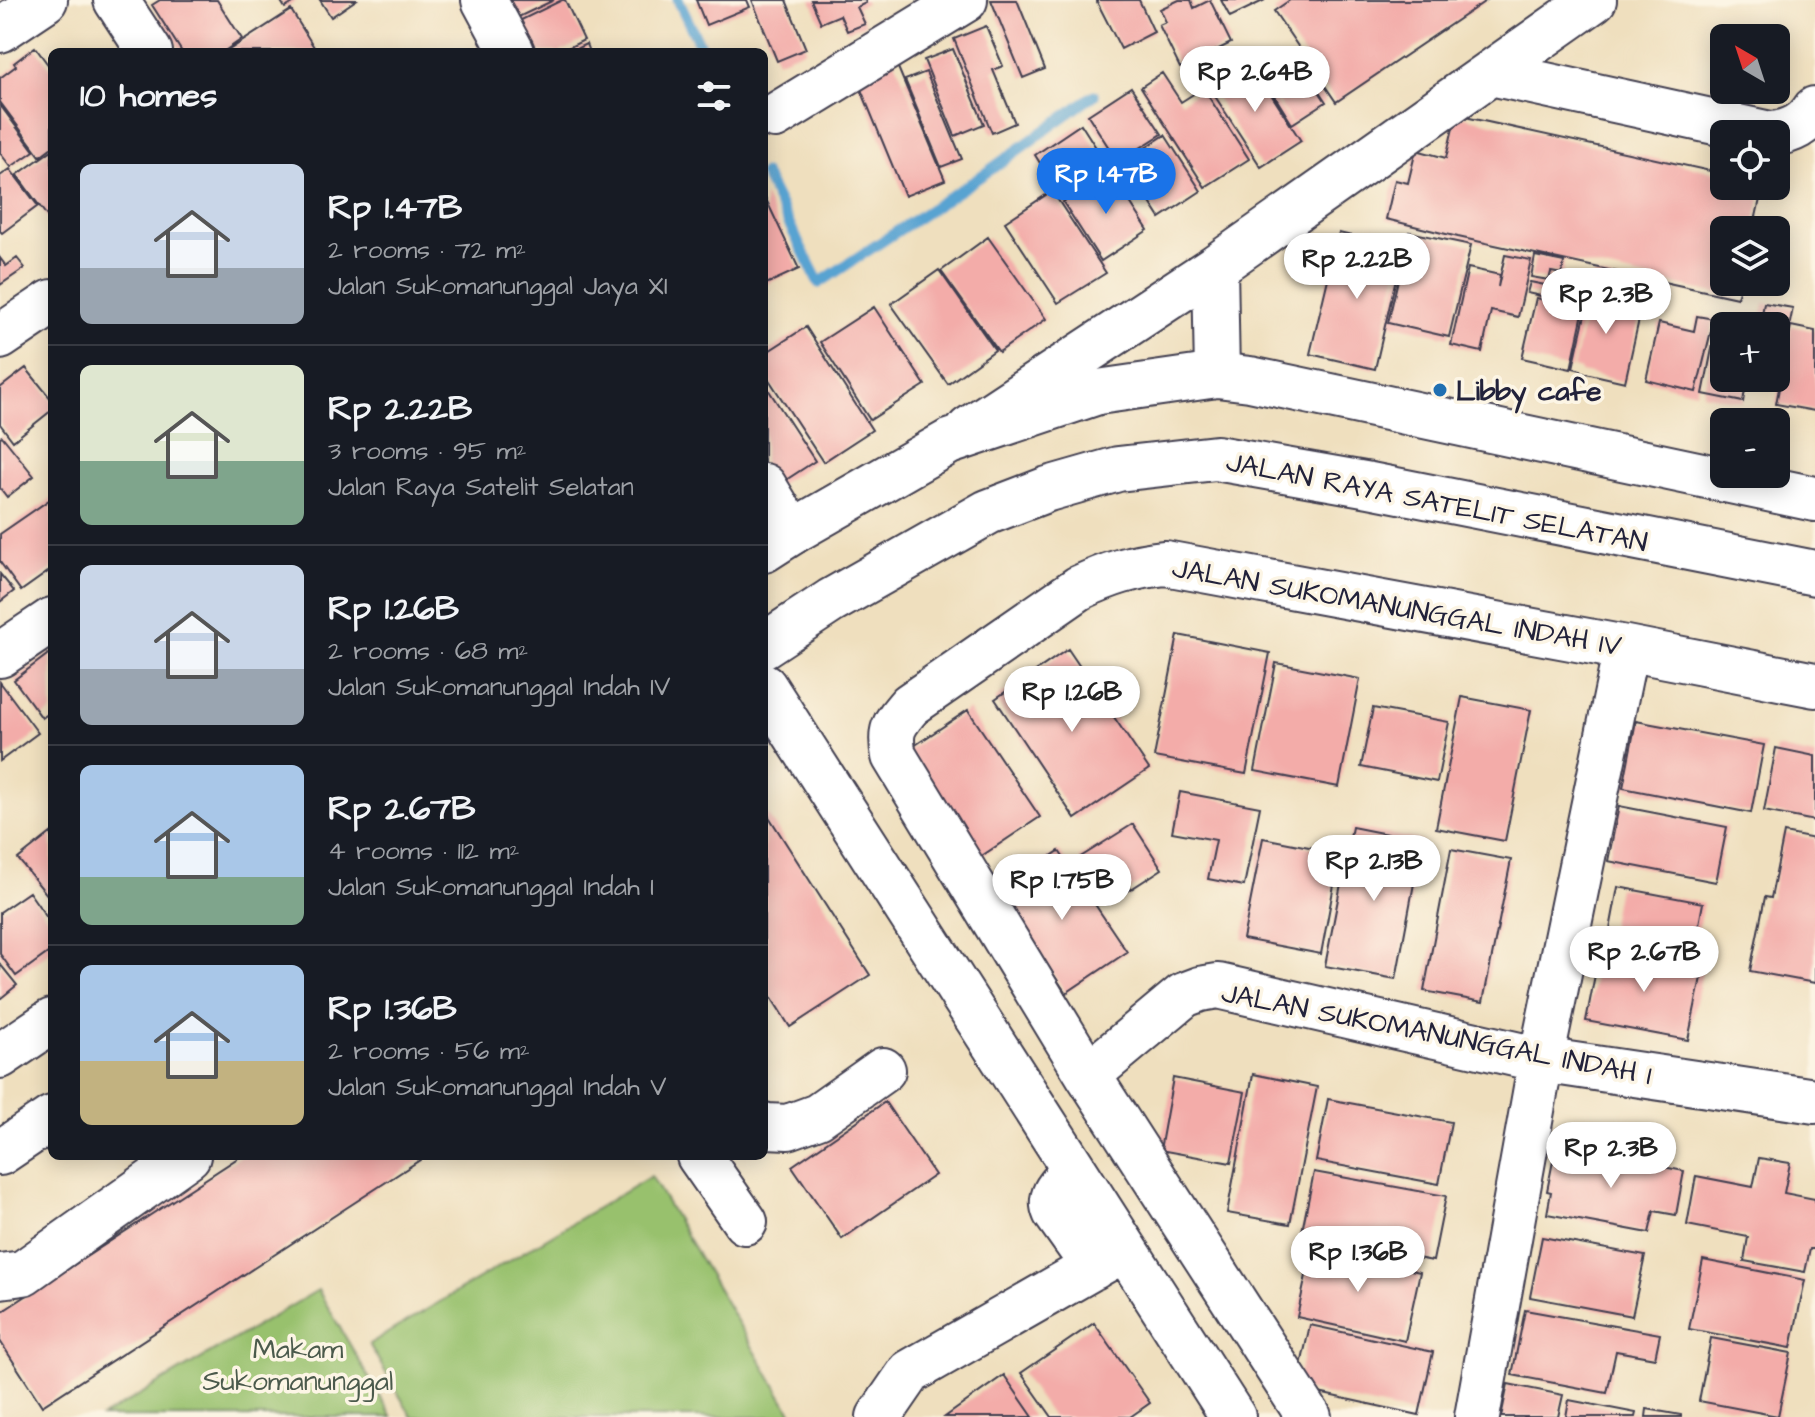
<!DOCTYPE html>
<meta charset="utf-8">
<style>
body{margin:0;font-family:"Architects Daughter",sans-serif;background:#20242c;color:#f1f3f6;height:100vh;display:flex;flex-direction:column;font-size:30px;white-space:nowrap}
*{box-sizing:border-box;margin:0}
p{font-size:26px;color:#9ea1a6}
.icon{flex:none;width:44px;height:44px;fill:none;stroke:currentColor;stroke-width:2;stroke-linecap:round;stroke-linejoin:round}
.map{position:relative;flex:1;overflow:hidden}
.drawer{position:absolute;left:48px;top:48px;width:720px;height:1112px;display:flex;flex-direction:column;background:#171b24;border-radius:12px;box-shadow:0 4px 20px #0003}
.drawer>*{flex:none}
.needle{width:52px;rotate:321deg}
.buttons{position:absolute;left:1710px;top:24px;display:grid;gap:16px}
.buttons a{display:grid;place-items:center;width:80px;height:80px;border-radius:12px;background:#171b24;box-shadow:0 4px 20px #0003;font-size:40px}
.price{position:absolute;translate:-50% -68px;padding:0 18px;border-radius:28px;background:#fff;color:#222;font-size:26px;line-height:52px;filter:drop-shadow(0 2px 4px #0008)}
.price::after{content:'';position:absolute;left:50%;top:48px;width:24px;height:18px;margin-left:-12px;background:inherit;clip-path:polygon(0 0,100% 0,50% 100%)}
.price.active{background:#1a73e8;color:#fff}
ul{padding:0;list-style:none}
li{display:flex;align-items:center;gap:24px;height:200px;padding:0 32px}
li+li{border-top:2px solid #363941}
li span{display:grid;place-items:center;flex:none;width:224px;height:160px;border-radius:12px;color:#555}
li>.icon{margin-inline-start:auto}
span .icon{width:96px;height:96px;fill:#fffc;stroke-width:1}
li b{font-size:34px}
h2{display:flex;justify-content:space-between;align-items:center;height:96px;padding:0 32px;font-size:34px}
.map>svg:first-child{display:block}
.green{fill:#98c16d;stroke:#5d7254;stroke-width:2}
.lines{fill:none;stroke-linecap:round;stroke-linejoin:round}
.stream{stroke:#59a3d1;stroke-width:11}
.building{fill:#f3aca9}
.minor-casing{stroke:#413e4f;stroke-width:48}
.major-casing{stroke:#413e4f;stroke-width:48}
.minor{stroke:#fff;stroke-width:44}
.major{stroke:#fff;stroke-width:44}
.poi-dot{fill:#1f6fb2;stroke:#fcf5e5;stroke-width:3}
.labels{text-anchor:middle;stroke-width:7;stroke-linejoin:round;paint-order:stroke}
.poi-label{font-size:28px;font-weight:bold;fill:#22223b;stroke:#fcf5e5;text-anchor:start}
.street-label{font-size:28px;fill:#22223b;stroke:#fcf5e5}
.park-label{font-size:28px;fill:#4b5a4c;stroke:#fcf5e5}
</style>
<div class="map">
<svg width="1815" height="1417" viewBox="0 0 1815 1417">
<rect width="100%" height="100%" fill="#fcf5e5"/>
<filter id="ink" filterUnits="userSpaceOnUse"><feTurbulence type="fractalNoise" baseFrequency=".0125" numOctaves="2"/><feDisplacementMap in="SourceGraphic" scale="16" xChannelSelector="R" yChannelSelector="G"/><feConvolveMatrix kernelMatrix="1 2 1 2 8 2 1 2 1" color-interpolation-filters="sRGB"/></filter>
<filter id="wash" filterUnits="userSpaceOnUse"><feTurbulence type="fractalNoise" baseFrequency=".006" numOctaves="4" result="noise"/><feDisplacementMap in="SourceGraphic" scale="32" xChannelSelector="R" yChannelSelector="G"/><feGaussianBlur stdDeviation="1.8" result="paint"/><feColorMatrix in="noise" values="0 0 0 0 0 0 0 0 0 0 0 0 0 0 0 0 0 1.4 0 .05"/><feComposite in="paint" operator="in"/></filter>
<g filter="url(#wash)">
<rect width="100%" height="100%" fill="#efdfbe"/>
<!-- green -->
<path class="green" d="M651 1176 794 1417H412L369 1344Z
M318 1290 392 1417H102Z"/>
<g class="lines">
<!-- stream -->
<path class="stream" d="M678 0 703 52
M764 174 819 283 990 170 1094 95"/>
</g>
<g id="blocks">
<!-- building -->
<path class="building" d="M160 0H217L242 39 223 52H182L152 5Z
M280 0H298L285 8Z
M320 0H356L331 17Z
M493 0H554L504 24Z
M562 0H565L584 40 560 52H523L511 25Z
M696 0H747L750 7 706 25Z
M752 0H786L806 49 777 61Z
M811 0H865L866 3 857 7 865 24 847 31 840 15 821 23Z
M991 0H1017L1045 69 1023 78Z
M1096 0H1139L1154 32 1121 49Z
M1179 0H1191L1194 8 1210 0 1231 43 1180 68 1159 25 1166 22 1160 9Z
M1221 0H1265L1230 17Z
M1290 0H1487L1336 102 1274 11Z
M291 10 317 52H226Z
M986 26 1003 66 993 70 1015 123 992 133 954 39Z
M586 44 589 52H570Z
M35 47 52 70V147L40 156 0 102V78L16 66 14 63Z
M953 49 984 124 955 136 924 60Z
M894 58 945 180 905 196 855 75Z
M1297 58 1326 102 1292 124 1264 79Z
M1249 60 1301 141 1261 167 1209 87Z
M926 72 962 159 941 167 905 80Z
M1162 73 1181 102 1203 88 1249 159 1205 187 1141 87Z
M1131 87 1162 134 1118 162 1088 115Z
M0 105 34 151 11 167 0 153Z
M1456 115 1724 174V186H1763L1753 230H1724V282H1741L1737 298 1458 237 1386 219 1395 180 1408 183 1416 150 1446 158Z
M1081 124 1107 165 1060 195 1035 155Z
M1165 135 1201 191 1160 218 1124 162Z
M52 150V223L17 175Z
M10 169 38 206 2 233 0 231V176Z
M1110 171 1148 230 1101 261 1063 202Z
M1052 191 1106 273 1058 303 1005 222Z
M764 195 799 269 764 285Z
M1409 232 1471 245 1449 337 1388 323Z
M1339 233 1403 248 1375 369 1310 354Z
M988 237 1046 319 999 352 941 271Z
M1505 255 1531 260 1518 317 1491 311 1482 352 1451 345 1468 268 1500 275 1498 287Z
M1535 256 1564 262 1562 274 1551 272 1549 280 1531 277Z
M0 258 6 266 17 258 25 268 0 285Z
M939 270 995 350 948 384 891 304Z
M1594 275 1612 279 1606 307 1640 315 1625 382 1581 372V370L1573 368Z
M1553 277 1566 280 1564 289 1567 290 1564 301 1527 293 1530 282 1550 286Z
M1536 298 1584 308 1571 369 1522 358Z
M1764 303 1793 308 1777 384 1776 382 1761 380V378H1776V326H1760Z
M874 307 925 385 870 420 820 342Z
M1697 316 1714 319 1696 392 1646 380 1659 323 1694 331Z
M1718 319 1748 324V326H1724V378H1747L1743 402 1703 394Z
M1791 326 1815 331V411L1776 404Z
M806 327 872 430 823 462 764 372V354Z
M26 368 52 400V410L13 441 0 424V388Z
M764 383 815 461 775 487 764 470Z
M2 436 34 476 7 497 0 488V437Z
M52 498V569L21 591 0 562V534Z
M0 574 14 591 0 602Z
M1178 635 1270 653 1246 774 1154 757Z
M1068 649 1149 769 1075 819 995 699Z
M51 652 52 711 42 718 14 680Z
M1276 663 1360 679 1339 787 1255 771Z
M0 682 38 733 0 761Z
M1462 697 1531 710 1505 841 1436 828Z
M1373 708 1449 722 1437 782 1361 767Z
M968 710 1040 817 980 857 908 750Z
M1636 721 1764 745 1751 813 1623 788Z
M1776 748 1815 756V821L1764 811Z
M1180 792 1260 807 1244 886 1208 879 1216 840 1172 832Z
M1619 806 1727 827 1716 882 1608 861Z
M764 809 870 975 790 1027 764 986Z
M1133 824 1162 869 1108 904 1079 858Z
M1352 827 1422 841 1396 979 1325 966Z
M52 832V901L18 859Z
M1784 833 1815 839V983L1750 971 1765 897 1771 898Z
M1263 838 1340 853 1321 954 1243 939Z
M1451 849 1511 860 1483 1002 1424 991Z
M1059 851 1127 952 1066 993 998 892Z
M1618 887 1703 903 1693 956 1608 940Z
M29 892 52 925V950L16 976 0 954V912Z
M1600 949 1703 968 1688 1040 1586 1021Z
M0 964 17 985 0 999Z
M1253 1074 1317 1087 1290 1224 1227 1213Z
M1173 1078 1245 1092 1231 1163 1160 1150Z
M1328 1099 1451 1122 1439 1184 1316 1161Z
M885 1102 935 1175 842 1239 792 1166Z
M1556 1146 1684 1171 1676 1215 1654 1211 1649 1233 1547 1214 1551 1192 1547 1191Z
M241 1156H426L42 1406 0 1341V1313Z
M1759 1158 1790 1163 1784 1193 1815 1199V1249H1810L1805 1272 1744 1261 1748 1237 1687 1225 1696 1176 1753 1187Z
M1314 1172 1446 1196 1433 1261 1301 1236Z
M1542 1237 1645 1256 1632 1316 1530 1297Z
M1312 1248 1420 1272 1405 1341 1297 1317Z
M1703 1260 1805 1280 1791 1348 1689 1329Z
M1525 1310 1660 1334 1655 1358 1616 1351 1607 1393 1512 1375Z
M1094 1323 1150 1403 1130 1417H1052L1021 1373Z
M1310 1325 1433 1352 1419 1415 1296 1388Z
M1711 1338 1791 1353 1778 1416 1699 1401Z
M1004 1375 1033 1417H945Z
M1508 1384 1563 1395 1558 1417H1501Z
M1569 1400 1636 1413 1635 1417H1566Z
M1647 1409 1681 1415V1417H1646Z"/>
</g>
</g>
<g filter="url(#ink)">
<use href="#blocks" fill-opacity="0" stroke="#413e4f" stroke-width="2"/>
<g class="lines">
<defs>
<path id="minor" d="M116 0 150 52
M484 0 512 52
M0 30 45 0
M1491 73 1770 134
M775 116 965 0
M1774 134C1792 131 1805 125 1815 109
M1215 267 1217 375
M0 337 52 302
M969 429 1215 267 1594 0
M764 486 792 532
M0 655 52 620
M764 686 1233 1417
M1088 1075 1184 995 1200 989 1218 986 1541 1060 1815 1101
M764 1125 767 1126 788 1127 818 1116 883 1070
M699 1156 745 1222
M1074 1170C1063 1183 1047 1194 1055 1212L1094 1267
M0 1276 23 1273 188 1156
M879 1417 910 1372 1125 1249
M1309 1417 1088 1075 894 756C889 730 893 725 910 705L1079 588C1109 574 1133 566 1165 563L1626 648 1815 685
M1477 1417 1541 1060 1626 648"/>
<path id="major" d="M764 550 792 532 949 442 1098 392 1217 375 1250 379 1815 499
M764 645 831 601 988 512 1048 489 1118 469 1216 458 1370 485 1815 573
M0 1056 52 1021
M0 1153 52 1118"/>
</defs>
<!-- minor casing -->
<use href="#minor" class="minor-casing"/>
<!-- major casing -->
<use href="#major" class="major-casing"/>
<!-- minor -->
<use href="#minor" class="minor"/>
<!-- major -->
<use href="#major" class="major"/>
</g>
</g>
<!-- markers -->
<circle class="poi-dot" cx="1440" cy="390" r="8"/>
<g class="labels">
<!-- poi labels -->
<g class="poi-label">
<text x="1456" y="400">Libby cafe</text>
</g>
<!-- street labels -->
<g class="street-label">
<text transform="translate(1437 501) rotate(11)" y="10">JALAN RAYA SATELIT SELATAN</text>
<text transform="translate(1397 606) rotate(10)" y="10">JALAN SUKOMANUNGGAL INDAH IV</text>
<text transform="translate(1437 1033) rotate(11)" y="10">JALAN SUKOMANUNGGAL INDAH I</text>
</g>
<!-- park labels -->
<g class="park-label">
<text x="298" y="1358">Makam<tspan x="298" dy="32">Sukomanunggal</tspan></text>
</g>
</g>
</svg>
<div class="buttons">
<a><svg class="needle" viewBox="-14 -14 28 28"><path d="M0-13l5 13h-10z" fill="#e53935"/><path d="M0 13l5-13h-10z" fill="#9ea1a6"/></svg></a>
<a><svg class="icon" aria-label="locate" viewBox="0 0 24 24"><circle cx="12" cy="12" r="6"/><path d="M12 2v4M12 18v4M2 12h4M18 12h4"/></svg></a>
<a><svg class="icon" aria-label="layers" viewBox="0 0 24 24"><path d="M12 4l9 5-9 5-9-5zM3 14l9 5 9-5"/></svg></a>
<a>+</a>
<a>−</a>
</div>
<b class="price" style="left:1255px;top:114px">Rp 2.64B</b>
<b class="price active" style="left:1106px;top:216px">Rp 1.47B</b>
<b class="price" style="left:1357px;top:301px">Rp 2.22B</b>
<b class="price" style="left:1606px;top:336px">Rp 2.3B</b>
<b class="price" style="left:1072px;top:734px">Rp 1.26B</b>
<b class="price" style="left:1374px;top:903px">Rp 2.13B</b>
<b class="price" style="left:1062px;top:922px">Rp 1.75B</b>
<b class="price" style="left:1644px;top:994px">Rp 2.67B</b>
<b class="price" style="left:1611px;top:1190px">Rp 2.3B</b>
<b class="price" style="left:1358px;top:1294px">Rp 1.36B</b>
<section class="drawer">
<h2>10 homes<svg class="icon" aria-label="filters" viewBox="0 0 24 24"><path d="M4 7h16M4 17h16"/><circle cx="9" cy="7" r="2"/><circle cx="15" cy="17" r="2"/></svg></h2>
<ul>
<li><span style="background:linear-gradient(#c9d6e8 65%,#9aa5b1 0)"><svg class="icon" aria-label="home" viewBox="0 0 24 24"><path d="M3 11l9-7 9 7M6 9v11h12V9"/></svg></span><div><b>Rp 1.47B</b><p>2 rooms · 72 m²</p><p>Jalan Sukomanunggal Jaya XI</p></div></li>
<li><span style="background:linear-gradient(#dfe7d0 60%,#7fa58c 0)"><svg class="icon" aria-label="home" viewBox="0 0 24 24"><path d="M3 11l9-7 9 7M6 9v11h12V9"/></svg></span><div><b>Rp 2.22B</b><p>3 rooms · 95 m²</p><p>Jalan Raya Satelit Selatan</p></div></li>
<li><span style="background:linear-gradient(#c9d6e8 65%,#9aa5b1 0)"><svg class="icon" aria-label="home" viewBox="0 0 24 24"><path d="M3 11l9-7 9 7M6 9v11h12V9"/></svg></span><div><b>Rp 1.26B</b><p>2 rooms · 68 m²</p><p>Jalan Sukomanunggal Indah IV</p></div></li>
<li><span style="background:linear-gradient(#a9c7e8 70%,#7fa58c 0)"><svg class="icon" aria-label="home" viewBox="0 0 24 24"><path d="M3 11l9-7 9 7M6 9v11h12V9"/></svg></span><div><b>Rp 2.67B</b><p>4 rooms · 112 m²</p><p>Jalan Sukomanunggal Indah I</p></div></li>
<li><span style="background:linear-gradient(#a9c7e8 60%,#c2b280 0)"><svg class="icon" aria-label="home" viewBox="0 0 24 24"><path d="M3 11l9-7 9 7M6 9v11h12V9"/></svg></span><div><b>Rp 1.36B</b><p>2 rooms · 56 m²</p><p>Jalan Sukomanunggal Indah V</p></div></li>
</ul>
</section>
</div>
